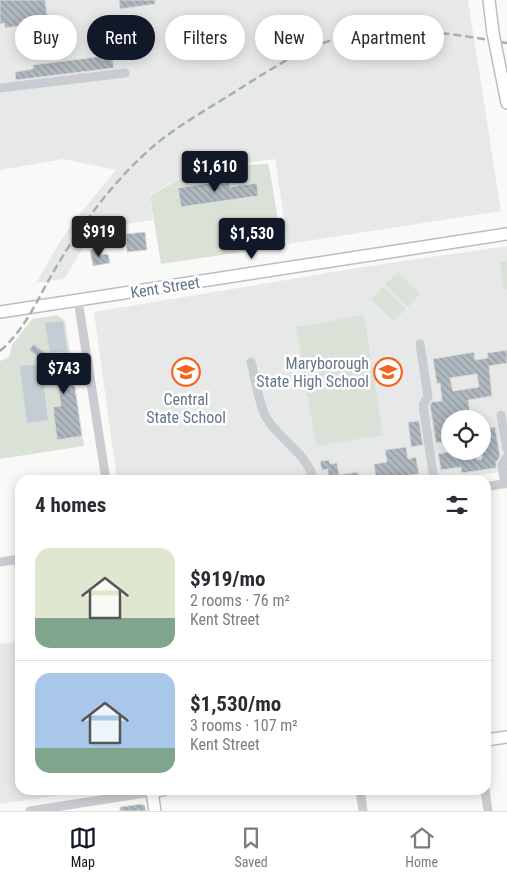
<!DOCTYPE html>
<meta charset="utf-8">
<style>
body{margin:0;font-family:"Roboto Condensed",sans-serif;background:#f2f2f3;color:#2b2b33;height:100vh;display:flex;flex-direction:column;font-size:19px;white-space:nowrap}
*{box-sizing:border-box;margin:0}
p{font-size:16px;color:#7c7c81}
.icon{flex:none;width:28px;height:28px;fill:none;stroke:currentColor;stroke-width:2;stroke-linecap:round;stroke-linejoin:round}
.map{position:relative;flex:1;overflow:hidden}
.panel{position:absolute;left:15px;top:475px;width:476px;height:320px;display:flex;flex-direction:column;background:#fff;border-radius:15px;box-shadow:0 2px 12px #0003}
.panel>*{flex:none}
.top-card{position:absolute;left:15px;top:15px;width:478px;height:45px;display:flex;gap:10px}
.controls{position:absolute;left:441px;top:410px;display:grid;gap:10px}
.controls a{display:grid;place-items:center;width:50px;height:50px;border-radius:50%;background:#fff;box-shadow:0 2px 12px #0003;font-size:25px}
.price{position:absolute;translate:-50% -42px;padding:0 11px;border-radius:5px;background:#111827;color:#fff;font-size:16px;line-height:32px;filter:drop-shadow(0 1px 2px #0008)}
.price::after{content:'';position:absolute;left:50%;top:30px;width:15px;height:11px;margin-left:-8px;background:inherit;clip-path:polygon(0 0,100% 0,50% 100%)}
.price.on{background:#222;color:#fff}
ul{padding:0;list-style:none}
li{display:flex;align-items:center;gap:15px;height:125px;padding:0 20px}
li+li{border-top:1px solid #e1e1e2}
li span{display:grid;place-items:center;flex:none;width:140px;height:100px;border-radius:15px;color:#555}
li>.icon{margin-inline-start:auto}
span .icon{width:60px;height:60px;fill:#fffc;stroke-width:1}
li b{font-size:21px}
h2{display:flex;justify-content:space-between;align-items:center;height:60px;padding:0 20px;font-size:21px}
.pill{padding:0 18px;border-radius:22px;background:#fff;box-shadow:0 2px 12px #0003;font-size:18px;line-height:45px}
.pill.on{background:#111827;color:#fff}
.dock{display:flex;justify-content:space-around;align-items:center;height:70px;border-top:1px solid #e1e1e2;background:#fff;font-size:14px;color:#7c7c81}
.dock a{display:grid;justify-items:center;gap:2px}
.dock .on{color:#111827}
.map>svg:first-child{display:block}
.built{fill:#e7e9e8;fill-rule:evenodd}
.park{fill:#dae2d8}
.water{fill:#c3cdd3}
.building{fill:url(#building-back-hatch);stroke:#dbdcd9;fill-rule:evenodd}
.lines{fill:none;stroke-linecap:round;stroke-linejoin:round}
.major-casing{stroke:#babec2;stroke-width:14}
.minor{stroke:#c9cdd1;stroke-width:9}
.major{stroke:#fff;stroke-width:11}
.rail{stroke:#a9aeb5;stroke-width:2.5;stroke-dasharray:8 4;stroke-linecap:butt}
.major-bridge-casing{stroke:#babec2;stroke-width:14;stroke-linecap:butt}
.major-bridge{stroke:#fff;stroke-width:11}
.labels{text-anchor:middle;stroke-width:5;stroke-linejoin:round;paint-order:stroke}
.street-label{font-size:16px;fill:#66778b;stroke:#fff}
.poi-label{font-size:16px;fill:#66778b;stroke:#fff;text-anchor:end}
</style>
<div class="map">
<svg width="507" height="811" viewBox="0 0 507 811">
<defs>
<pattern id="building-back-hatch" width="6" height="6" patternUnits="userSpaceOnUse" patternTransform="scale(1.25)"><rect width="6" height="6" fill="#afb7bf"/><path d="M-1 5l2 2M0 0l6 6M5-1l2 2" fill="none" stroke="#929aa1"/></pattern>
</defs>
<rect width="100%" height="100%" fill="#f9faf7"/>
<!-- built -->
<path class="built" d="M0 0H468L501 211 288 244 275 159 221 167 191 171 150 195 153 220 114 226 98 231 86 243 64 279 36 283 61 240 82 211 116 170 63 159 0 170Z
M507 246V471L446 480H117L94 312 369 266ZM450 419H482V451H450Z
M20 641V790H94L0 804V644Z"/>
<!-- park -->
<path class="park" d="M268 164 271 177 282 246 161 264 150 196 199 167Z
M507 261V289H504L500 262Z
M398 272 420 294 408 307 385 284Z
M383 287 406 309 393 321 371 299Z
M57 315 65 321 84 446 0 459V361L9 357 12 345 32 319Z
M364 315 383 435 316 446 296 327Z"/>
<!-- water -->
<path class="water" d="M63 321 67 351 50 353 45 323Z
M41 364 48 420 27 423 20 366Z"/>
<!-- building -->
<path class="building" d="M0 0H45L48 22 5 28 4 23 0 24Z
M119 0H155V4L120 9Z
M112 55 114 68 16 80 15 72 33 69V65Z
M229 180 230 187 257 183 258 196 181 207 178 188Z
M145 232 147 250 127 252 126 234Z
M99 249 100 255 108 254 110 263 93 266 90 250Z
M34 344 49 356 70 353 82 436 57 440 53 407 61 406 56 371 29 350Z
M507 350V363L489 366 492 396 468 400 471 419H446L450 441 436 443 430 405 432 402 442 401 440 383 437 384 433 359 474 352 475 360 488 358 487 353ZM477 374 479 387 453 391 450 378Z
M419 421 423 445 411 447 408 422Z
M495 427 500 457 496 462V468L462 473 461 467 441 470 438 454 453 451H476L477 460 482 459V429Z
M406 447 408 459 416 457 419 474 376 480 374 464 387 462 385 450Z
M329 460 330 464 337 463 339 475 358 472 359 480H328V469L322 470 320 461Z
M142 804 145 806 146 811H120V807Z"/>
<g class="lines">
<defs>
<path id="major" d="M489 0 493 33
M498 58 507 103
M0 312 507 234
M486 740 507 737
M155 811 152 792 162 790"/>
</defs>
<!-- major casing -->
<use href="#major" class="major-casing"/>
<!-- minor -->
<path class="minor" d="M0 88 125 73
M78 300 106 480
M420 344 428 396 423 405 434 480
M251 362C255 376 259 407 267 419 282 442 305 451 314 480
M501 415 507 449
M505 484 502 465 507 457
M486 487 507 483
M18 560 20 574
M0 562 20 559
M360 790 363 811
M485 790 488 811
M30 811 139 794 152 792V790"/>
<!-- major -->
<use href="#major" class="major"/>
<!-- rail -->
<path class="rail" d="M0 351C21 333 34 308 47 283 60 260 74 237 90 216 109 190 131 165 156 144 183 122 215 105 244 86 278 65 310 43 349 36 401 25 455 34 507 43"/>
<defs>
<path id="major-bridge" d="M493 33 498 58"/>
</defs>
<!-- major-bridge casing -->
<use href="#major-bridge" class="major-bridge-casing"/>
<!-- major-bridge -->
<use href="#major-bridge" class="major-bridge"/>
</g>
<!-- icons -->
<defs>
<symbol id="school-ring" viewBox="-11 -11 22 22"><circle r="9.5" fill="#fff" stroke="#f5631c" stroke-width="1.5"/><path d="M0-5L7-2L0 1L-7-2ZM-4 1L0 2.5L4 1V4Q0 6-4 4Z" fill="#f5631c"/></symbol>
</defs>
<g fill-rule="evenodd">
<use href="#school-ring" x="170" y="356" width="32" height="32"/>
<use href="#school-ring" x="372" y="356" width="32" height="32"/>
</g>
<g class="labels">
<!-- street labels -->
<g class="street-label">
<text transform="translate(165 287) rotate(-9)" y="6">Kent Street</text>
</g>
<!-- poi labels -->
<g class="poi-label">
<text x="369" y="369">Maryborough<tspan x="369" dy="18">State High School</tspan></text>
<text x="186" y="405" text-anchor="middle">Central<tspan x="186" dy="18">State School</tspan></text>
</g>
</g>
</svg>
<div class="controls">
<a><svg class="icon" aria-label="locate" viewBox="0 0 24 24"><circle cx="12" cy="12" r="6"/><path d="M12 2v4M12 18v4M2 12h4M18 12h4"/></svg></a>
</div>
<b class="price" style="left:215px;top:193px">$1,610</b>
<b class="price on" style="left:99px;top:258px">$919</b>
<b class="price" style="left:252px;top:260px">$1,530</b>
<b class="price" style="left:64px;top:395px">$743</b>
<div class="top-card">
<a class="pill">Buy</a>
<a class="pill on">Rent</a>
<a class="pill">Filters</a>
<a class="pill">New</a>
<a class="pill">Apartment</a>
</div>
<section class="panel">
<h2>4 homes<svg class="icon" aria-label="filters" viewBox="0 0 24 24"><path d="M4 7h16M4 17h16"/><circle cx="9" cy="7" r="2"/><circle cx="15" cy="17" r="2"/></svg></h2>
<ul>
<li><span style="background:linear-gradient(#dfe7d0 70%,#7fa58c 0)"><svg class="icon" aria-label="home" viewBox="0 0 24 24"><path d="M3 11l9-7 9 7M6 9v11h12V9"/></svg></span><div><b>$919/mo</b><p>2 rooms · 76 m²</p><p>Kent Street</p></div></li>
<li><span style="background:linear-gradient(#a9c7e8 75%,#7fa58c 0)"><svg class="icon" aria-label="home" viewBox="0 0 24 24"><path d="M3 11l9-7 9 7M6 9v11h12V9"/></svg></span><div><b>$1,530/mo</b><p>3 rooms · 107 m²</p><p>Kent Street</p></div></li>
</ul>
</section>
</div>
<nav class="dock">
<a class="on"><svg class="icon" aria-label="map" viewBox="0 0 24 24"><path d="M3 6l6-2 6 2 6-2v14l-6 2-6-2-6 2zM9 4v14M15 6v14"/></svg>Map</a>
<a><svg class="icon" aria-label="saved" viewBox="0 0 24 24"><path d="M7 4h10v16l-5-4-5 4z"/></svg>Saved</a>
<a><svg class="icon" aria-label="home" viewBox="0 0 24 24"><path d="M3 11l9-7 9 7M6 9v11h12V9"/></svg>Home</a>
</nav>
